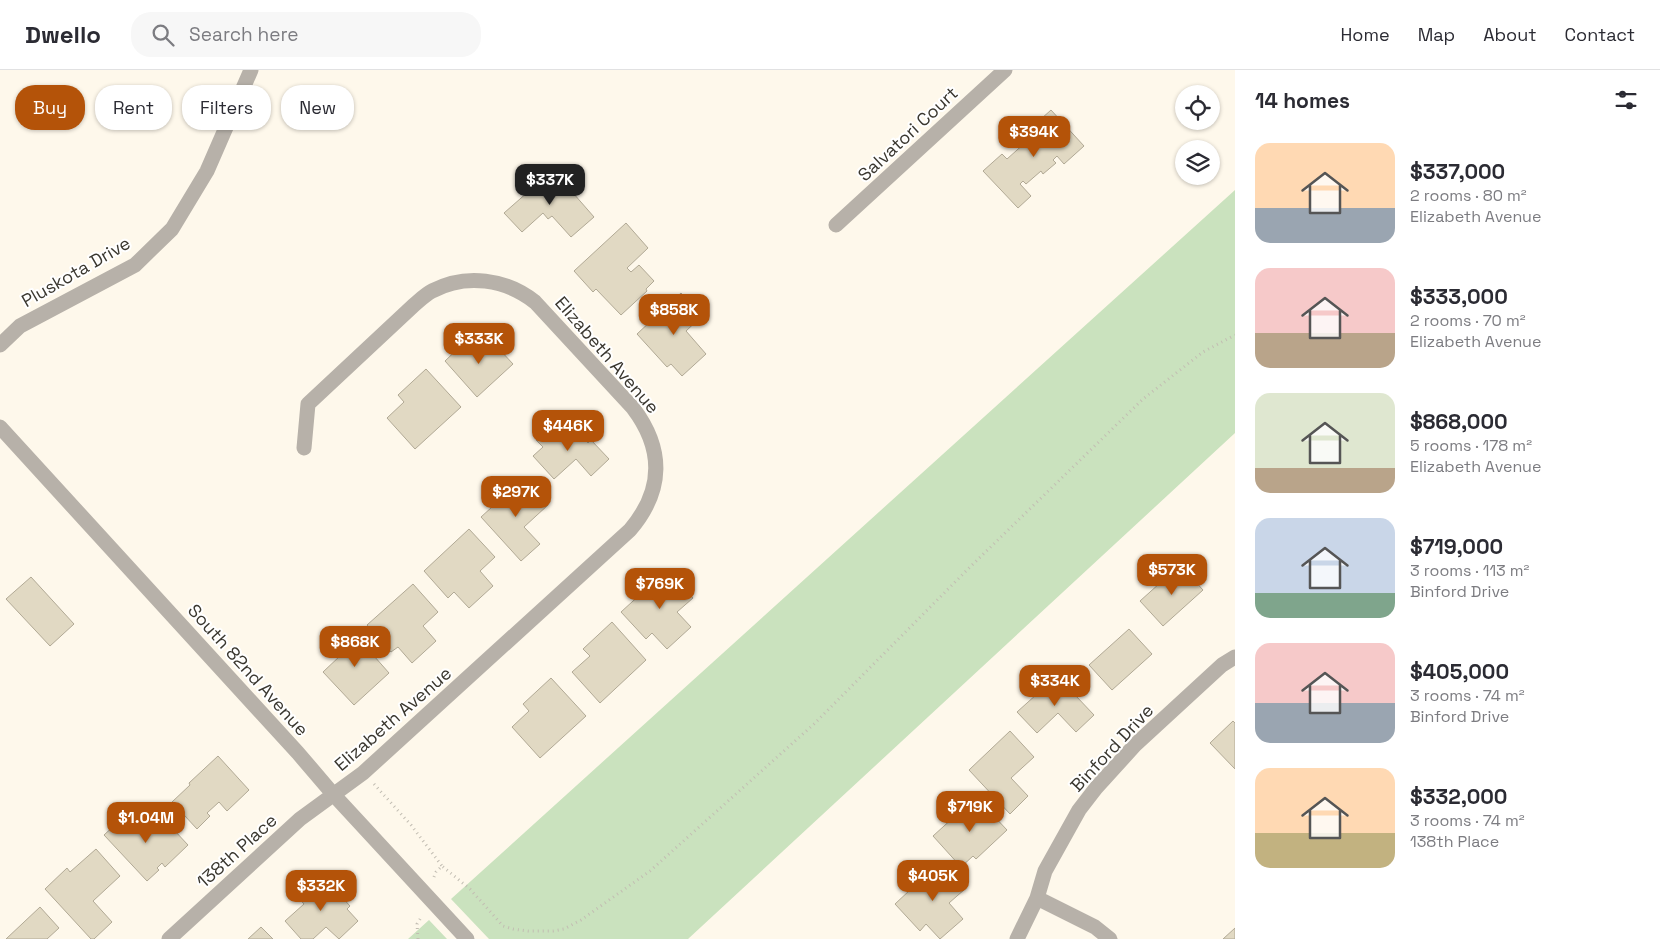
<!DOCTYPE html>
<meta charset="utf-8">
<style>
body{margin:0;font-family:"Space Grotesk",sans-serif;background:#f7f7f7;color:#2b2b33;height:100vh;display:flex;flex-direction:column;font-size:19px;white-space:nowrap}
*{box-sizing:border-box;margin:0}
p{font-size:16px;color:#7c7c81}
.icon{flex:none;width:28px;height:28px;fill:none;stroke:currentColor;stroke-width:2;stroke-linecap:round;stroke-linejoin:round}
.map{position:relative;flex:1;overflow:hidden}
.side{display:flex;flex-direction:column;background:#fff;width:425px}
.side>*{flex:none}
.guide{position:absolute;left:15px;top:15px;width:475px;height:45px;display:flex;gap:10px}
.buttons{position:absolute;left:1175px;top:15px;display:grid;gap:10px}
.buttons a{display:grid;place-items:center;width:45px;height:45px;border-radius:50%;background:#fff;box-shadow:0 1px 4px #0004;font-size:25px}
.price{position:absolute;translate:-50% -42px;padding:0 11px;border-radius:10px;background:#b45309;color:#fff;font-size:16px;line-height:32px;filter:drop-shadow(0 1px 2px #0008)}
.price::after{content:'';position:absolute;left:50%;top:30px;width:15px;height:11px;margin-left:-8px;background:inherit;clip-path:polygon(0 0,100% 0,50% 100%)}
.price.active{background:#222;color:#fff}
ul{padding:0;list-style:none}
li{display:flex;align-items:center;gap:15px;height:125px;padding:0 20px}
li span{display:grid;place-items:center;flex:none;width:140px;height:100px;border-radius:15px;color:#555}
li>.icon{margin-inline-start:auto}
span .icon{width:60px;height:60px;fill:#fffc;stroke-width:1}
li b{font-size:21px}
h2{display:flex;justify-content:space-between;align-items:center;height:60px;padding:0 20px;font-size:21px}
.pill{padding:0 18px;border-radius:20px;background:#fff;box-shadow:0 1px 4px #0004;font-size:18px;line-height:45px}
.pill.active{background:#b45309;color:#fff}
header{display:flex;align-items:center;gap:30px;box-sizing:border-box;height:70px;padding:0 25px;background:#fff;border-bottom:1px solid #e1e1e2}
header strong{font-size:24px}
nav{display:flex;gap:28px;margin-inline-start:auto;font-size:18px}
.search{width:350px;height:45px;background:#f7f7f7;display:flex;align-items:center;gap:12px;box-sizing:border-box;padding:0 18px;border-radius:20px;color:#7c7c81;font-size:19px}
main{display:flex;flex:1;min-height:0}
.map>svg:first-child{display:block}
.green{fill:#cae2be}
.building{fill:#e1d9c3;stroke:#b1a995}
.lines{fill:none;stroke-linecap:round;stroke-linejoin:round}
.path{stroke:#c2bdb2;stroke-width:3;stroke-dasharray:1 4;stroke-linecap:butt}
.street{stroke:#b7b1a9;stroke-width:15}
.labels{text-anchor:middle;stroke-width:4;stroke-linejoin:round;paint-order:stroke}
.street-label{font-size:18px;fill:#3a372f;stroke:#fff}
</style>
<header>
<strong>Dwello</strong>
<div class="search"><svg class="icon" aria-label="search" viewBox="0 0 24 24"><circle cx="10" cy="10" r="6"/><path d="M15 15l6 6"/></svg>Search here</div>
<nav><a>Home</a><a>Map</a><a>About</a><a>Contact</a></nav>
</header>
<main>
<div class="map">
<svg width="1235" height="869" viewBox="0 0 1235 869">
<rect width="100%" height="100%" fill="#fef8eb"/>
<!-- green -->
<path class="green" d="M1235 120V363L688 869H489L451 829Z
M429 850 447 869H408Z"/>
<!-- building -->
<path class="building" d="M1051 40 1084 76 1064 94 1057 86 1053 90 1056 93 1043 104 1041 101 1026 114 1023 111 1020 114 1031 126 1018 138 983 101 1002 84 1007 89 1036 63 1031 58Z
M553 100 594 147 571 167 552 146 548 149 543 143 522 162 504 143Z
M626 153 648 178 627 198 631 202 639 195 654 211 646 219 647 221 621 245 596 219 593 222 574 201Z
M681 223 702 246 686 261 706 284 682 306 671 294 667 297 637 264Z
M487 266 513 294 477 327 445 291 467 270 474 277Z
M426 299 461 337 415 379 387 348 404 332 398 325Z
M569 352 588 373 591 370 609 389 591 406 576 389 554 409 533 386 543 377 536 370 547 361 553 367Z
M524 408 548 435 524 457 540 474 521 491 481 447Z
M469 459 495 487 480 501 493 516 469 538 454 522 448 528 424 501Z
M1180 495 1203 520 1163 556 1140 531Z
M667 500 693 528 677 542 691 557 667 579 652 563 646 569 621 542Z
M31 507 74 554 50 576 6 529Z
M413 514 438 542 423 556 436 571 412 593 398 577 391 582 367 555Z
M612 552 646 590 600 633 572 602 590 586 583 579Z
M1129 559 1152 584 1112 620 1089 595Z
M346 560 356 572 359 569 389 603 354 635 323 602 341 585 331 574Z
M1057 606 1094 645 1076 662 1058 643 1037 663 1017 642Z
M551 608 586 646 540 688 512 657 529 641 523 634Z
M1233 651 1235 653V699L1210 673Z
M1010 661 1034 687 1011 708 1028 726 1010 744 969 700Z
M218 686 249 720 227 741 219 732 207 743 210 746 197 759 172 732 190 715 189 713Z
M976 727 1007 760 976 789 973 786 961 797 933 766Z
M128 743 144 760 160 745 188 775 165 797 162 793 157 798 159 800 147 811 104 765Z
M96 779 120 806 93 831 112 852 94 869H91L45 819 67 798 70 802Z
M940 792 965 819 949 833 963 849 940 869 926 854 920 861 895 834Z
M321 804 350 836 347 839 358 851 339 869 326 857 313 869H301L285 851 304 834 297 826Z
M40 837 59 858 47 869H6Z
M261 857 273 869H248Z
M1235 858V869H1223Z"/>
<g class="lines">
<!-- path -->
<path class="path" d="M374 714 411 755 442 796
M434 807 436 802 442 796 470 819 503 856 513 859 528 861H553L564 859 581 850 650 801 814 654 970 497 1143 329 1203 282 1235 265
M418 869 417 854 422 846"/>
<!-- street -->
<path class="street" d="M836 155 1005 0
M0 275 20 256 135 195 172 159 207 101 251 0
M0 357 298 683 333 724 467 869
M1037 828 1095 857 1110 869
M169 869 300 749 363 703 630 460C664 420 664 379 633 338L535 232C506 209 466 203 432 221 426 224 420 230 414 235L308 334 304 378
M1017 869 1037 828 1045 801 1079 740 1096 718 1135 675 1222 595 1235 587"/>
</g>
<g class="labels">
<!-- street labels -->
<g class="street-label">
<text transform="translate(908 64) rotate(-43)" y="6">Salvatori Court</text>
<text transform="translate(76 202) rotate(-30)" y="6">Pluskota Drive</text>
<text transform="translate(607 285) rotate(49)" y="6">Elizabeth Avenue</text>
<text transform="translate(248 600) rotate(48)" y="6">South 82nd Avenue</text>
<text transform="translate(393 649) rotate(-41)" y="6">Elizabeth Avenue</text>
<text transform="translate(1112 678) rotate(-47)" y="6">Binford Drive</text>
<text transform="translate(237 781) rotate(-42)" y="6">138th Place</text>
</g>
</g>
</svg>
<div class="buttons">
<a><svg class="icon" aria-label="locate" viewBox="0 0 24 24"><circle cx="12" cy="12" r="6"/><path d="M12 2v4M12 18v4M2 12h4M18 12h4"/></svg></a>
<a><svg class="icon" aria-label="layers" viewBox="0 0 24 24"><path d="M12 4l9 5-9 5-9-5zM3 14l9 5 9-5"/></svg></a>
</div>
<b class="price" style="left:1034px;top:88px">$394K</b>
<b class="price active" style="left:550px;top:136px">$337K</b>
<b class="price" style="left:674px;top:266px">$858K</b>
<b class="price" style="left:479px;top:295px">$333K</b>
<b class="price" style="left:568px;top:382px">$446K</b>
<b class="price" style="left:516px;top:448px">$297K</b>
<b class="price" style="left:1172px;top:526px">$573K</b>
<b class="price" style="left:660px;top:540px">$769K</b>
<b class="price" style="left:355px;top:598px">$868K</b>
<b class="price" style="left:1055px;top:637px">$334K</b>
<b class="price" style="left:970px;top:763px">$719K</b>
<b class="price" style="left:146px;top:774px">$1.04M</b>
<b class="price" style="left:933px;top:832px">$405K</b>
<b class="price" style="left:321px;top:842px">$332K</b>
<div class="guide">
<a class="pill active">Buy</a>
<a class="pill">Rent</a>
<a class="pill">Filters</a>
<a class="pill">New</a>
</div>
</div>
<section class="side">
<h2>14 homes<svg class="icon" aria-label="filters" viewBox="0 0 24 24"><path d="M4 7h16M4 17h16"/><circle cx="9" cy="7" r="2"/><circle cx="15" cy="17" r="2"/></svg></h2>
<ul>
<li><span style="background:linear-gradient(#ffd9b3 65%,#9aa5b1 0)"><svg class="icon" aria-label="home" viewBox="0 0 24 24"><path d="M3 11l9-7 9 7M6 9v11h12V9"/></svg></span><div><b>$337,000</b><p>2 rooms · 80 m²</p><p>Elizabeth Avenue</p></div></li>
<li><span style="background:linear-gradient(#f6c9c9 65%,#b9a48a 0)"><svg class="icon" aria-label="home" viewBox="0 0 24 24"><path d="M3 11l9-7 9 7M6 9v11h12V9"/></svg></span><div><b>$333,000</b><p>2 rooms · 70 m²</p><p>Elizabeth Avenue</p></div></li>
<li><span style="background:linear-gradient(#dfe7d0 75%,#b9a48a 0)"><svg class="icon" aria-label="home" viewBox="0 0 24 24"><path d="M3 11l9-7 9 7M6 9v11h12V9"/></svg></span><div><b>$868,000</b><p>5 rooms · 178 m²</p><p>Elizabeth Avenue</p></div></li>
<li><span style="background:linear-gradient(#c9d6e8 75%,#7fa58c 0)"><svg class="icon" aria-label="home" viewBox="0 0 24 24"><path d="M3 11l9-7 9 7M6 9v11h12V9"/></svg></span><div><b>$719,000</b><p>3 rooms · 113 m²</p><p>Binford Drive</p></div></li>
<li><span style="background:linear-gradient(#f6c9c9 60%,#9aa5b1 0)"><svg class="icon" aria-label="home" viewBox="0 0 24 24"><path d="M3 11l9-7 9 7M6 9v11h12V9"/></svg></span><div><b>$405,000</b><p>3 rooms · 74 m²</p><p>Binford Drive</p></div></li>
<li><span style="background:linear-gradient(#ffd9b3 65%,#c2b280 0)"><svg class="icon" aria-label="home" viewBox="0 0 24 24"><path d="M3 11l9-7 9 7M6 9v11h12V9"/></svg></span><div><b>$332,000</b><p>3 rooms · 74 m²</p><p>138th Place</p></div></li>
</ul>
</section>
</main>
